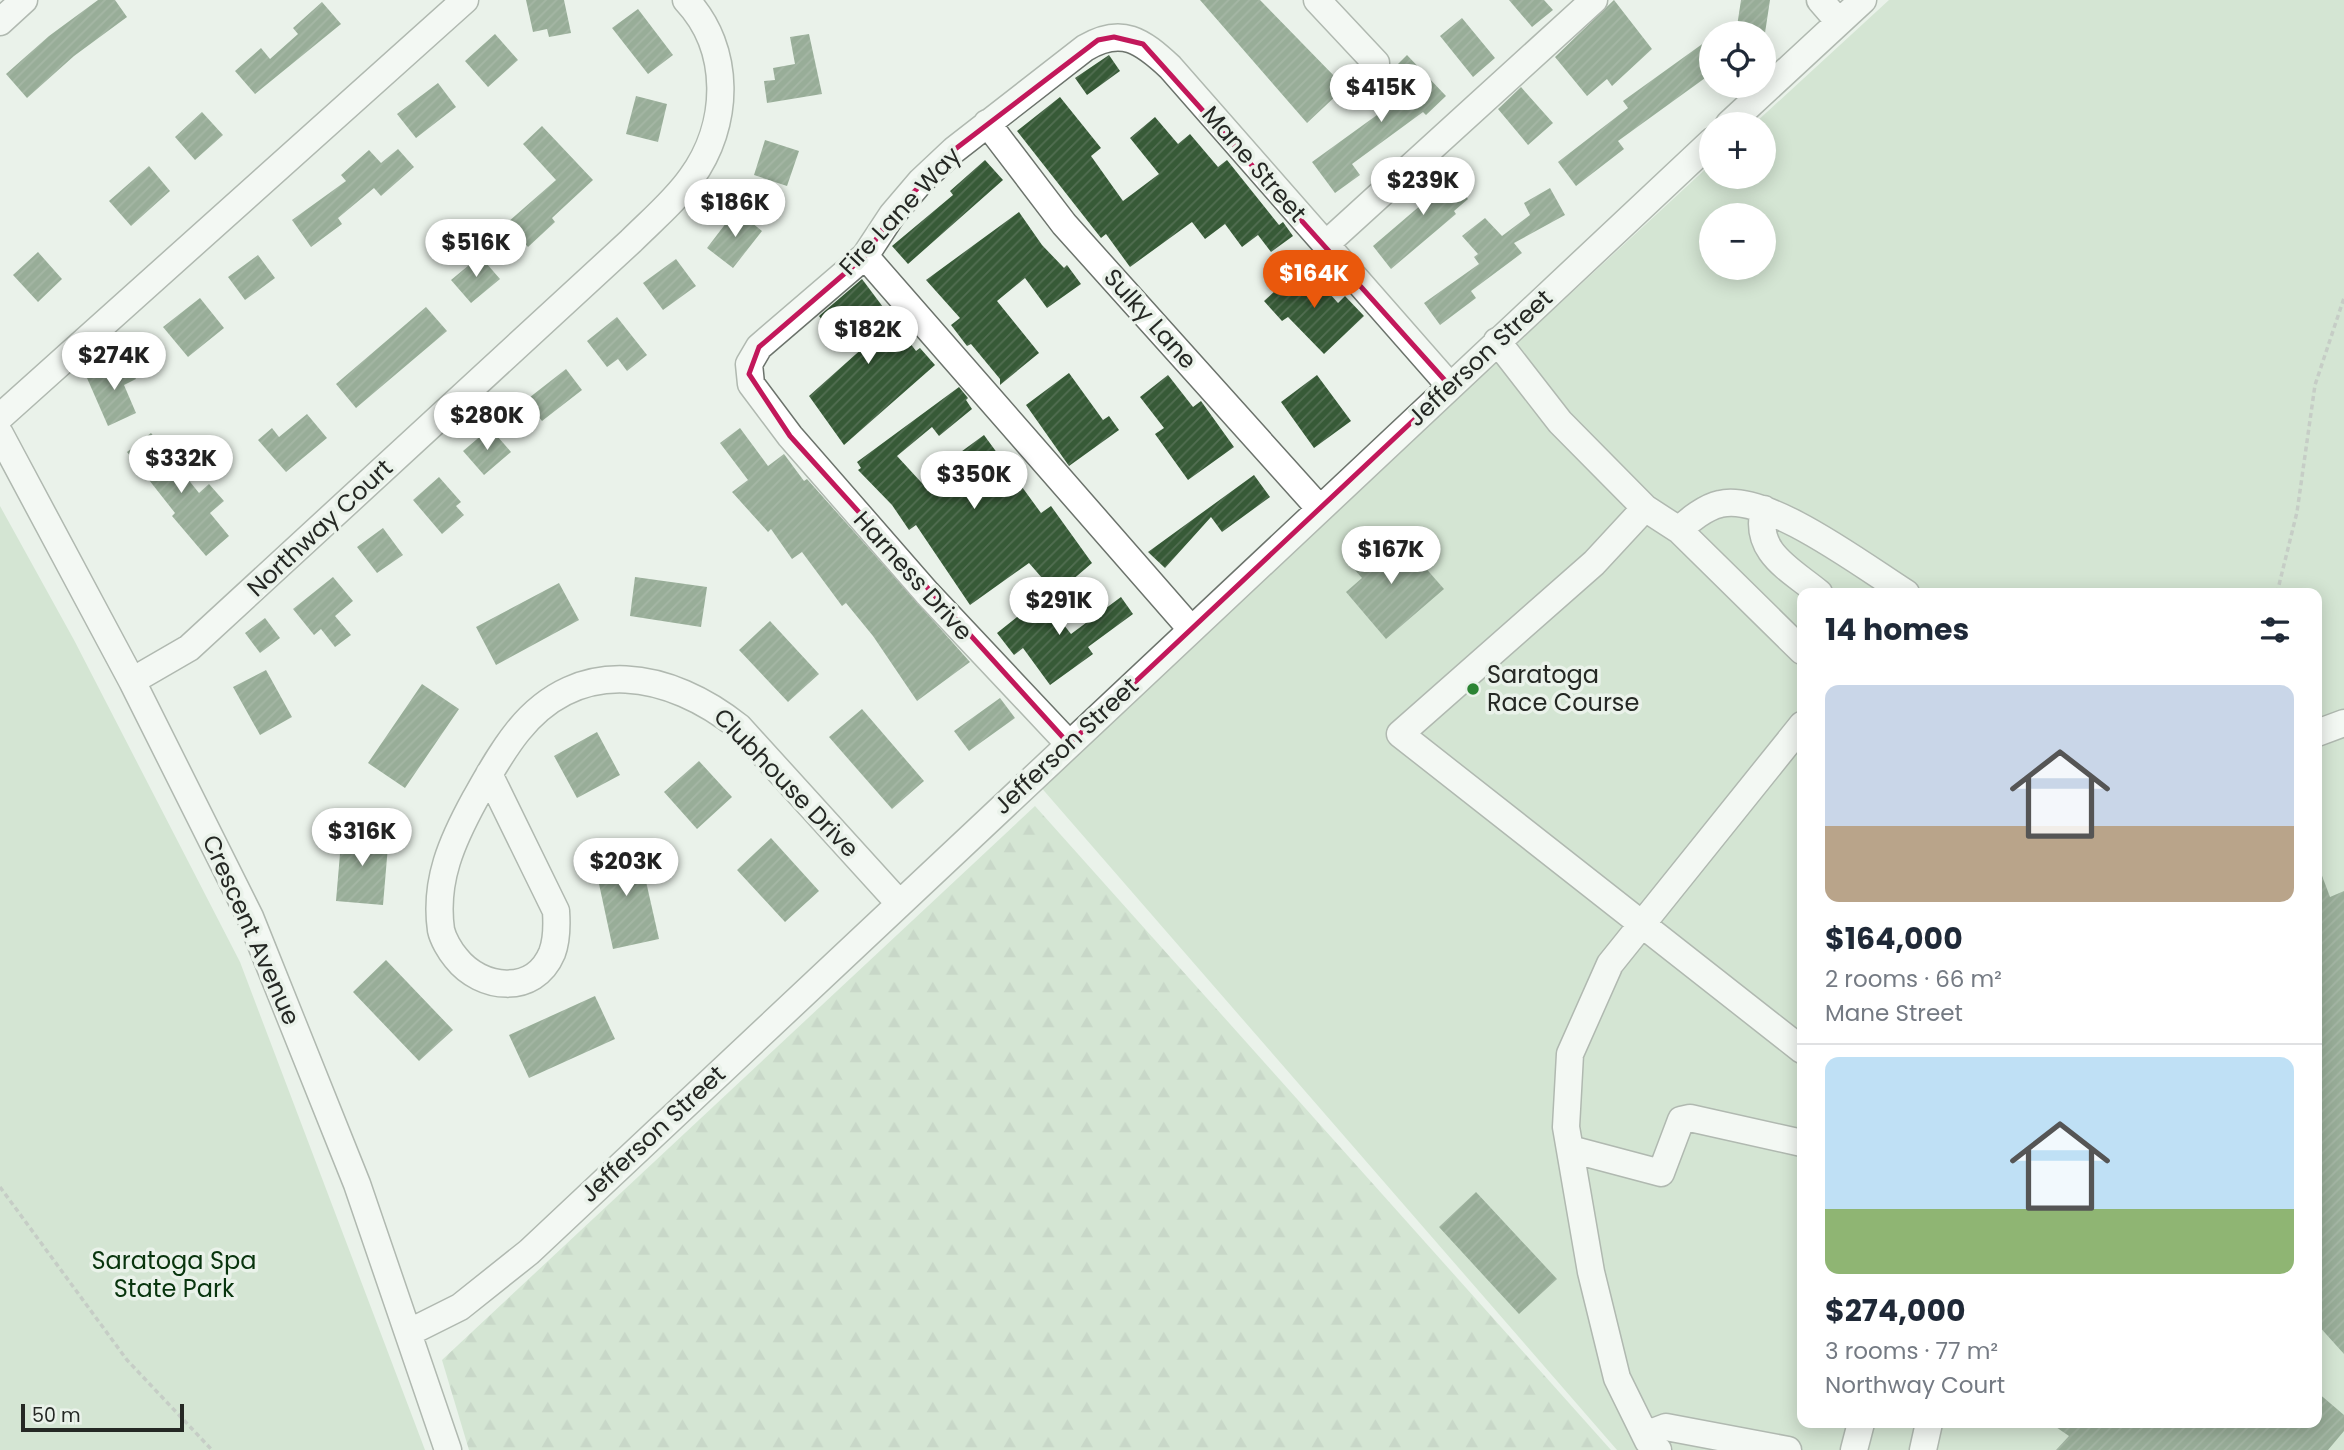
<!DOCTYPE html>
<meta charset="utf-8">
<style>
body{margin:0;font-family:Poppins,sans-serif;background:#f2f2f3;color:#1f2937;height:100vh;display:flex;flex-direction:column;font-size:26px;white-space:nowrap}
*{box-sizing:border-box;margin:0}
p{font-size:23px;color:#747a83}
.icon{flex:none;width:38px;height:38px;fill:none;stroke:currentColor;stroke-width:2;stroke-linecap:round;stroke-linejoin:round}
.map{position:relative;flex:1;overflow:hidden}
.drawer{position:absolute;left:1797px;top:588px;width:525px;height:840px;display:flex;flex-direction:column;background:#fff;border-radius:14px;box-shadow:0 4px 18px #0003}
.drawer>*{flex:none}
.buttons{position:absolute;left:1699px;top:21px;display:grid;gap:14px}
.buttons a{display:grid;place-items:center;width:77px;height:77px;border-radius:50%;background:#fff;box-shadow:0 4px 18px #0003;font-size:35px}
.scale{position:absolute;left:21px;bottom:18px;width:163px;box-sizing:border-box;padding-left:7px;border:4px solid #252824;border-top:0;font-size:19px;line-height:24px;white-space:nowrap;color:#252824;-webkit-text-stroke:5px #eaf2ea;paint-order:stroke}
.price{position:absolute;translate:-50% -60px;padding:0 16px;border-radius:24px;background:#fff;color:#222;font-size:23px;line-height:46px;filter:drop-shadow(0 2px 4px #0008)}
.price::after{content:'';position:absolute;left:50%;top:42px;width:21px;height:16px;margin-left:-10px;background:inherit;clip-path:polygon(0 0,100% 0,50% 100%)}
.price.selected{background:#ea580c;color:#fff}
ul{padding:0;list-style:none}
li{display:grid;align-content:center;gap:14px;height:371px;padding:0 28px}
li+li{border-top:2px solid #e0e1e3}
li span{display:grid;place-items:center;height:217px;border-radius:14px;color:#555}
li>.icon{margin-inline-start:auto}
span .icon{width:126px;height:126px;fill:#fffc;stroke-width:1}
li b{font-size:30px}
h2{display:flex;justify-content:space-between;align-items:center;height:84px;padding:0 28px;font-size:30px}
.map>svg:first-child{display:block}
.green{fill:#bad5b9;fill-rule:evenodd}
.forest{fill:url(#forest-firs)}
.building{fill:url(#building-hatch)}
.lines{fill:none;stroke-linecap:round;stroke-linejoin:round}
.minor-casing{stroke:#6c736c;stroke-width:29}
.path{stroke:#9ba19b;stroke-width:3.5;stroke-dasharray:5 3.5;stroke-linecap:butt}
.minor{stroke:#fff;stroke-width:26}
.marked{fill:none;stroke:#c2185b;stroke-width:5;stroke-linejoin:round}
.poi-dot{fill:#2b8433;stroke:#eaf2ea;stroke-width:2.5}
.labels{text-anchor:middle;stroke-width:7;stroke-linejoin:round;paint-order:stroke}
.street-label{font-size:24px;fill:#252824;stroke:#eaf2ea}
.poi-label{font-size:24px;fill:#252824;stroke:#eaf2ea;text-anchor:start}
.park-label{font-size:24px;fill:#08340d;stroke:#eaf2ea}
</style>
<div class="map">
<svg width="2344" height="1450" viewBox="0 0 2344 1450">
<defs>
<pattern id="forest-firs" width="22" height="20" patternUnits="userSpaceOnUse" patternTransform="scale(1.75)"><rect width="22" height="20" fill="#bad5b9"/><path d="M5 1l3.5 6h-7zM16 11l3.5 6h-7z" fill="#a0b79f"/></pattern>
<pattern id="building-hatch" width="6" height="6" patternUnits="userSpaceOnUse" patternTransform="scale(1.75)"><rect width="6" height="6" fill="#375a37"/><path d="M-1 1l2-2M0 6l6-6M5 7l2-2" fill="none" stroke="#526e52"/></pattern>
</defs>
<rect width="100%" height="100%" fill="#eaf2ea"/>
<!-- green -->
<path class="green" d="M1889 0H2344V1450H1617L1039 785 1711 164 1712 177H1764V124H1754ZM1712 215H1764V268H1712ZM1802 593H2317V1423H1802Z
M0 506 74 640 240 962 425 1450H0Z"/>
<!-- forest -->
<path class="forest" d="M1035 806 1611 1450H469L442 1360Z"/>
<!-- building -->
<path class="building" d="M98 0H115L127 17 74 56 27 98 6 74 49 36Z
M526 0H564L571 33 549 37 547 29 533 32Z
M1200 0H1260L1339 81 1334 86 1340 92 1307 123Z
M1509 0H1544L1553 10 1532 27Z
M1614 0 1652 49 1612 86 1607 79 1587 96 1555 57Z
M1741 0H1770L1765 33H1736Z
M322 2 341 24 255 94 235 71 261 48 270 59 298 34 293 28Z
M638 9 673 55 648 74 612 28Z
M1462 18 1495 58 1473 77 1440 36Z
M495 34 518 60 488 87 465 61Z
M809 34 822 94 767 103 764 81 775 80 773 68 795 64 790 37Z
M1712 37V73L1618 141 1624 149 1576 186 1558 162 1628 108 1623 101Z
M1109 55 1120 71 1087 95 1075 78Z
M1407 55 1446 96 1426 115 1423 112 1352 164 1360 175 1335 193 1312 162 1406 94 1387 75Z
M438 83 456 107 416 138 397 114Z
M1521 87 1553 123 1528 145 1498 109Z
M636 96 667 104 658 142 626 134Z
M1060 97 1101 148 1091 156 1123 201 1159 174 1130 138 1155 117 1178 144 1190 134 1218 167 1227 160 1279 225 1283 222 1293 236 1271 252 1258 235 1242 247 1225 224 1205 239 1192 222 1130 267 1106 234 1101 238 1017 131Z
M202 112 223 135 195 160 175 137Z
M542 126 593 180 552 218 555 222 528 247 507 223 556 180 523 144Z
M765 140 799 151 787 186 754 175Z
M398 149 414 167 381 196 374 188 338 218 342 224 311 247 292 220 346 181 341 175 369 150 381 163Z
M985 160 1003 180 908 264 892 246 953 195 950 191Z
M1437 164 1468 199 1454 211 1456 214 1391 269 1373 246 1428 199 1415 184Z
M149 166 170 191 131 226 109 201Z
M1550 188 1565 215 1514 243 1522 253 1471 291 1476 298 1440 325 1424 303 1479 264 1474 257 1478 254 1462 236 1485 218 1502 236 1530 215 1524 203Z
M736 210 762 231 733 268 707 248Z
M1019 212 1042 245 1064 268 1067 265 1081 284 1047 308 1025 278 997 301 1039 353 1000 385V379L971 344 967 346 951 325 960 318 926 280Z
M38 252 62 279 38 302 13 275Z
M258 255 275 278 245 300 228 277Z
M480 256 500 279 471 303 451 280Z
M676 259 696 286 663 310 643 283Z
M1304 265 1338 303 1345 296 1364 316 1324 354 1288 317 1282 321 1264 301Z
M862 279 916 351 920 348 935 365 844 445 809 396 865 346 841 312 825 324 819 316Z
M200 298 224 328 188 357 163 327Z
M426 307 447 331 356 408 336 384Z
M617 317 647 355 627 371 618 359 607 367 587 341Z
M128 361 136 379 124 385 136 413 108 426 87 378Z
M566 369 582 390 542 421 525 401Z
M1069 373 1103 420 1109 416 1119 430 1069 466 1026 405Z
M1168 375 1193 407 1201 401 1234 447 1188 480 1155 434 1164 428 1140 397Z
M1317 375 1351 421 1314 448 1281 402Z
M959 387 968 398 966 400 972 409 939 436 932 427 897 456 932 494 964 471 954 457 984 435 1041 513 1051 506 1092 563 1056 594 1029 563 970 605 916 525 909 530 892 505 858 470 861 468 857 462Z
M307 414 327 438 286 472 258 440 272 428 279 437Z
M490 428 511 452 484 475 463 451Z
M740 428 768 466 784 454 804 481 807 479 970 662 917 701 873 636 846 603 842 606 802 552 792 559 771 529 768 532 732 492 748 480 720 443Z
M151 433 199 493 209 484 224 501 210 513 229 536 206 556 172 516 175 513 127 452Z
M1254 475 1270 497 1222 532 1211 517 1165 568 1148 552Z
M439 477 461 502 456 506 464 515 442 534 413 500Z
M383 528 403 555 377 573 357 547Z
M1372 539 1386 555 1402 541 1444 589 1386 639 1346 592 1362 578 1347 561Z
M333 577 353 601 335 616 351 635 335 647 321 629 314 635 293 609Z
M635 577 707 587 701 627 630 616Z
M559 583 579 620 496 665 476 627Z
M1042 597 1071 634 1121 597 1133 614 1088 647 1093 654 1050 685 1023 648 1014 655 997 633Z
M265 618 280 638 260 653 245 633Z
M770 621 819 674 788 702 739 650Z
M266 670 292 717 260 735 233 687Z
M422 684 459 709 405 788 368 763Z
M1000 698 1015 718 969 751 954 731Z
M862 709 924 781 892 809 829 737Z
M597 732 620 775 577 798 554 756Z
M699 761 732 797 697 829 664 792Z
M342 830 389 834 383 905 336 901Z
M771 838 819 891 785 922 737 870Z
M638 846 659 939 613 949 593 856Z
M2318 865 2330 897 2344 891V1354L2317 1324Z
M386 960 453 1030 419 1061 353 992Z
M595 996 615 1039 529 1078 509 1035Z
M1476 1192 1557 1279 1519 1314 1439 1227Z
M2317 1392 2344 1415V1431L2328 1450H2056L2069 1436 2050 1423H2317Z"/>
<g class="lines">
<defs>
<path id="minor" d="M1317 0 1376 63
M1820 0 1839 22
M0 22 24 0
M987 123 1064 224 1320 509
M1729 124 1863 0
M1326 244 1594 0
M865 256 1191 629
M1497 341 1560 422 1645 508 1679 530 1802 651
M0 417 465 0
M0 434 132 681 250 917 357 1184 448 1450
M1645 508 1594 563 1400 734 1802 1050
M1764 509C1753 552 1790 569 1819 593
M1679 530C1689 520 1706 507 1720 504 1766 492 1866 568 1906 593
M132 681 189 648 631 241C651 221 675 201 691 178 730 125 732 49 686 0
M2317 733 2344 723
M1069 744 927 593 790 436 751 384 749 364 759 347 865 256 892 215 921 181 954 150 1085 48C1122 26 1142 41 1170 67L1450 386
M489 774 556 911C557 926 557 940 552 953 534 996 481 990 456 958 450 951 443 939 441 930 434 881 452 841 475 799 488 776 501 752 518 731 580 654 670 672 739 727L899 903
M1571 1152 1578 1151 1661 1173 1681 1120 1690 1118 1802 1143
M408 1333 460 1307 529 1252 1712 141
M1645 1435 1666 1427 1788 1450
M1658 1450 1648 1441 1617 1378 1591 1272 1566 1127 1570 1054 1610 964 1802 725
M1854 1450 1861 1423
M1923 1450 1929 1423"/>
</defs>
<!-- minor casing -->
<use href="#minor" class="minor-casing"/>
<!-- path -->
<path class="path" d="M2277 593 2297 512 2315 385 2344 298
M0 1187 127 1360 212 1450"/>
<!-- minor -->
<use href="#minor" class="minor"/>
</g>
<!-- marked area -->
<path d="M0 0H2344V1450H0ZM1114 37 1143 44 1450 386 1069 744 790 436 749 374 759 347 865 256 892 215 954 150 1098 40Z" fill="#eaf2ea" fill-opacity=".55" fill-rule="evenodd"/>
<path class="marked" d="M1114 37 1143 44 1450 386 1069 744 790 436 749 374 759 347 865 256 892 215 954 150 1098 40Z"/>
<!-- markers -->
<circle class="poi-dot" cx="1473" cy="689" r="7"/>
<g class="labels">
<!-- street labels -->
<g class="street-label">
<text transform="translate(1254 164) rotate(49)" y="8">Mane Street</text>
<text transform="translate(900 211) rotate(-47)" y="8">Fire Lane Way</text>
<text transform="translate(1150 319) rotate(48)" y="8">Sulky Lane</text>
<text transform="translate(1480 358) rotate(-43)" y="8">Jefferson Street</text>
<text transform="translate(320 528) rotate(-43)" y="8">Northway Court</text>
<text transform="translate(913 576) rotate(48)" y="8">Harness Drive</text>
<text transform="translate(1066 746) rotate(-43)" y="8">Jefferson Street</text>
<text transform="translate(786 783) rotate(46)" y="8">Clubhouse Drive</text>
<text transform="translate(251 930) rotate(66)" y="8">Crescent Avenue</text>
<text transform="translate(653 1134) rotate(-43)" y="8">Jefferson Street</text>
</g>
<!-- poi labels -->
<g class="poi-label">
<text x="1487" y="683">Saratoga<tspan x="1487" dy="28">Race Course</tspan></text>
</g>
<!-- park labels -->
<g class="park-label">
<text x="174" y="1269">Saratoga Spa<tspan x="174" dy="28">State Park</tspan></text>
</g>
</g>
</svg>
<div class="buttons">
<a><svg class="icon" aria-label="locate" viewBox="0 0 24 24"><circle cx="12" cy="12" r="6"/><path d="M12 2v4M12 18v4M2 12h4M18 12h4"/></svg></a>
<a>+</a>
<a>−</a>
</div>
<div class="scale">50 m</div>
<b class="price" style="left:1381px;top:124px">$415K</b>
<b class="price" style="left:1423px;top:217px">$239K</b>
<b class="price" style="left:735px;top:239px">$186K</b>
<b class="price" style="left:476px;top:279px">$516K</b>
<b class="price selected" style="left:1314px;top:310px">$164K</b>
<b class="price" style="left:868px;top:366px">$182K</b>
<b class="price" style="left:114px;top:392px">$274K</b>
<b class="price" style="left:487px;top:452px">$280K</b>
<b class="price" style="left:181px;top:495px">$332K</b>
<b class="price" style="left:974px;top:511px">$350K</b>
<b class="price" style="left:1391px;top:586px">$167K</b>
<b class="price" style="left:1059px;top:637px">$291K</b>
<b class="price" style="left:362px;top:868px">$316K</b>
<b class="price" style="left:626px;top:898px">$203K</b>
<section class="drawer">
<h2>14 homes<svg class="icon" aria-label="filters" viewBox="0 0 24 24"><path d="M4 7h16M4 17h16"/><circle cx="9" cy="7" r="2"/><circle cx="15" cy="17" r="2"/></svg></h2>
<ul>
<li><span style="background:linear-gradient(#c9d6e8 65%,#b9a48a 0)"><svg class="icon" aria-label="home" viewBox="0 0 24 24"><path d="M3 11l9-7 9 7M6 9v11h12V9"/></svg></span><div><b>$164,000</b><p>2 rooms · 66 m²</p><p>Mane Street</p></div></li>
<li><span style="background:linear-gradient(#bfe0f5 70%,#8fb573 0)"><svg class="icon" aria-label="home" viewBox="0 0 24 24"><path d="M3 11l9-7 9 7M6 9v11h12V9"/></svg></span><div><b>$274,000</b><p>3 rooms · 77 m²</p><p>Northway Court</p></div></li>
</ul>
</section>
</div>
